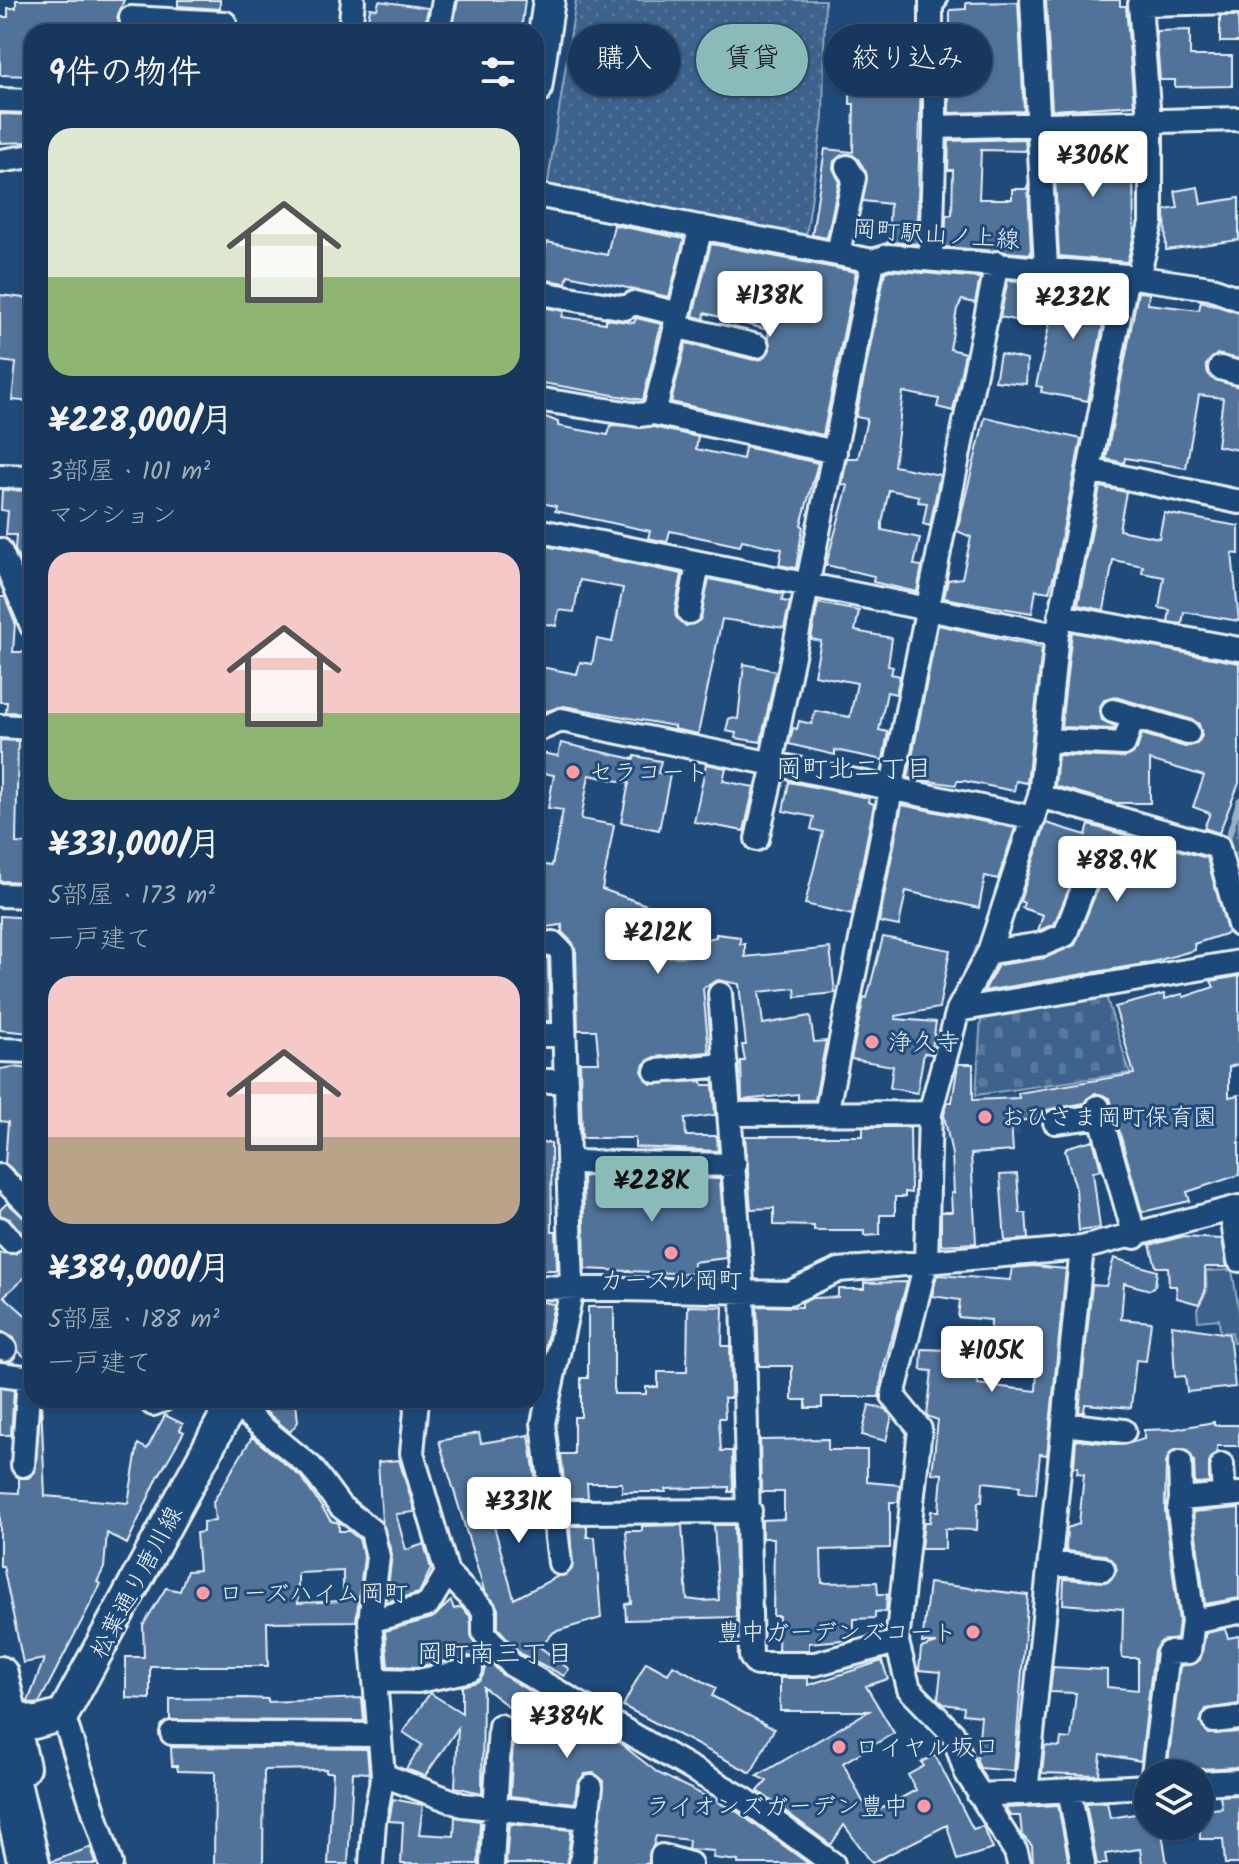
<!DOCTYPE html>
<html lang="ja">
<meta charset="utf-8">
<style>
body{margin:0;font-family:Kalam,"Klee One",sans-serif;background:#244365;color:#f1f3f6;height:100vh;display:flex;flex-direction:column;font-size:30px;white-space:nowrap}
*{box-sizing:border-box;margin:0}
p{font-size:26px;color:#9eacbb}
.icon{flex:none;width:44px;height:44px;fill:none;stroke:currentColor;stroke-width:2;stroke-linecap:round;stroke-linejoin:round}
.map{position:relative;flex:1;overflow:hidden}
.panel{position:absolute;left:24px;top:24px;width:520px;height:1384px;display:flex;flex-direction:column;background:#17385c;border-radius:24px;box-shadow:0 2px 6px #0004,0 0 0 2px #365272}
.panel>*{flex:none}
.guide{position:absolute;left:568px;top:24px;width:550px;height:72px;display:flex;gap:16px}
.tools{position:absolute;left:1134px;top:1760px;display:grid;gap:16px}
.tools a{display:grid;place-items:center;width:80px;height:80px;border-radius:50%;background:#17385c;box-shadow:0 2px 6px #0004,0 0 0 2px #365272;font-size:40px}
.price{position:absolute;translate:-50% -68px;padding:0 18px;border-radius:8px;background:#fff;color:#222;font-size:26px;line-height:52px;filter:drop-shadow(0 2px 4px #0008)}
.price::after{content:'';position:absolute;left:50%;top:48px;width:24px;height:18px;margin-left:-12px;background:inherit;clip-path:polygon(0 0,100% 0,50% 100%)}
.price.current{background:#8bbbb9;color:#111}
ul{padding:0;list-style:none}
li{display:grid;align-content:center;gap:16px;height:424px;padding:0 24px}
li span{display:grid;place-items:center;height:248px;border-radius:24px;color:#555}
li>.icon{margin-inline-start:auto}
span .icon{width:144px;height:144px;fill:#fffc;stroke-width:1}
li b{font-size:34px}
h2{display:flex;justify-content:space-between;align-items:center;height:96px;padding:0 24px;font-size:34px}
.chip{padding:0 28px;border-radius:36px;background:#17385c;box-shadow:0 2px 6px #0004,0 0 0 2px #365272;font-size:28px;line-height:72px}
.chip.current{background:#8bbbb9;color:#111}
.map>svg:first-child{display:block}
.built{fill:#2e5683}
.grass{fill:url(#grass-dots);stroke:#92aac2;stroke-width:2}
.cemetery{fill:url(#cemetery-stones);stroke:#92aac2;stroke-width:2}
.garden{fill:#3c628c;stroke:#92aac2;stroke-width:2}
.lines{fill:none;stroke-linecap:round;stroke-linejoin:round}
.stream{stroke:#9ab0c7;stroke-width:6}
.building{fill:#517399;stroke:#e8f1f8;stroke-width:2;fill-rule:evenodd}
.street-casing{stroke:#e8f1f8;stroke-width:28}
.secondary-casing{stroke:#e8f1f8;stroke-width:36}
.primary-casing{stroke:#e8f1f8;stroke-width:40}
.highway-casing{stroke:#e8f1f8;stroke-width:46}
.street{stroke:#1f4a7a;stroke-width:22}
.secondary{stroke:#1f4a7a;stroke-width:30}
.primary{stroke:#1f4a7a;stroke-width:34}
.highway{stroke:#1f4a7a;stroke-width:40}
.poi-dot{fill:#ff9aa2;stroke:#1f4a7a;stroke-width:3}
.labels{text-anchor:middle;stroke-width:6;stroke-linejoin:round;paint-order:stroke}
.street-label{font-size:24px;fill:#e8f1f8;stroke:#1f4a7a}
.poi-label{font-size:24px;fill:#e8f1f8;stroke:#1f4a7a;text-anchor:start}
.neighbourhood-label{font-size:26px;fill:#e8f1f8;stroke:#1f4a7a}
</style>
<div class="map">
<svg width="1239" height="1864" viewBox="0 0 1239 1864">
<defs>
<pattern id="grass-dots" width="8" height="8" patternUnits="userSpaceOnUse" patternTransform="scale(2)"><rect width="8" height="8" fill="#3c628c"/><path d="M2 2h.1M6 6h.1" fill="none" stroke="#58799d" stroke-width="1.8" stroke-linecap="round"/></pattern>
<pattern id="cemetery-stones" width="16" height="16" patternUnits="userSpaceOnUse" patternTransform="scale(2)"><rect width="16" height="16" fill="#3c628c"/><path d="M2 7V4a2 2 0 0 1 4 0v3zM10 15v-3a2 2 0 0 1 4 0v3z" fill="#58799d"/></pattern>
</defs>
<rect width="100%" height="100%" fill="#1f4a7a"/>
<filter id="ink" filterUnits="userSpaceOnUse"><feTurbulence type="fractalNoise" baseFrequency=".0125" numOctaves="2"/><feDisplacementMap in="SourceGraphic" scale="16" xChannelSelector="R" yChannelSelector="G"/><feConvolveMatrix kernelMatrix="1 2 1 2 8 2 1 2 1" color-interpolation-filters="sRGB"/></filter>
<g filter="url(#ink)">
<!-- built -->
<path class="built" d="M1015 1093 1020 1135 941 1142 939 1120 976 1115 975 1097Z"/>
<!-- grass -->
<path class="grass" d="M576 0H825L823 118 806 237 547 188Z
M1239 797V867L1226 861V838Z"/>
<!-- cemetery -->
<path class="cemetery" d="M1106 996 1130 1073 976 1095 981 1016Z"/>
<!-- garden -->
<path class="garden" d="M1232 1270 1239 1311V1342L1233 1343 1232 1332 1220 1333 1219 1319 1198 1321 1197 1309 1207 1291 1206 1271Z"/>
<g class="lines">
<!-- stream -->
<path class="stream" d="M1227 843 1239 801"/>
</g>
<!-- building -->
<path class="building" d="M16 0H124L117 18 125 31 32 32V76L0 75V17H8V8H16Z
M178 0H220V9L178 6Z
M458 0H525L521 32H452Z
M1046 0H1120V6H1126L1134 105 1052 110Z
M379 1 428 8 424 32H366L370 8 377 9Z
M1018 2 1024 111 949 113 950 10 966 9V3Z
M1220 16H1238L1239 42H1220Z
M1190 30V56H1232V86L1175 87V80H1160L1156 31Z
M890 72 921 73 917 244 888 242 890 204 863 201 866 172 858 159 847 153 834 161 833 168 839 181 827 238 812 235 825 149 853 152 854 104H850V85H860V81H890Z
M0 114 32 115V142L0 143Z
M1119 137 1120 168H1133L1134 235 1127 262 1059 256 1053 138Z
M1025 139 1026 151 981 150 979 199H1012V189H1026L1028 185 1031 254 945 247 946 215H952L953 170H948L949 141Z
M1198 187 1201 204 1239 198V240L1166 250 1165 210 1178 208 1175 191Z
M614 225 684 239 669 297 568 275 566 283 540 279 547 242 607 255Z
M711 244 856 272 823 435 671 402 686 343 754 360 762 359 770 350 768 330 705 313 704 319 693 316Z
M890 270 980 278 975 303 962 300 957 309 950 349 965 353 953 411 937 407 939 399 903 392 894 466 940 475 930 526 923 524 927 503 918 502 919 496 889 490 882 523V530L920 538 914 565 922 566 917 592 873 582 874 576 826 565 848 486 842 484 847 458H858L867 419 856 417 885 272Z
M1008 280 1030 282 1028 323 1000 317Z
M1058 284 1110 289 1088 401 1041 392 1042 387 1036 386Z
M1138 292 1149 293 1148 304 1199 310 1201 301 1239 313V359L1217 354 1206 365 1211 378 1239 387V450L1217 446 1223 398 1199 395 1186 468 1125 458 1124 463 1106 459Z
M0 295 32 299V402L12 400 16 363 0 361Z
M536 306 564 311 562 317 606 323V319L634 323 636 318 661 324 643 400 536 382Z
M1000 354 1027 360 1026 384 995 381Z
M536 413 558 422V426L608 435 611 425 653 427 698 437 696 449 743 459 745 447 818 463 801 525 803 526 796 568 779 565 782 549 742 540 740 546 670 531 667 542 648 538 650 531 555 511 556 506 536 502Z
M985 417 1081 439 1054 575 1049 592 1036 590 1032 613 944 598 948 580 962 578 971 537 957 531Z
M1100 487 1126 492 1119 530 1159 538 1164 513 1239 526V554L1232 553 1239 621 1184 612 1182 624 1168 622 1170 610 1159 608 1164 577 1142 573 1143 566 1113 560 1104 610 1078 605Z
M2 490 32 491V566L21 565 15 549 16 535H6L8 511 1 510Z
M546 546 682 574 675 610 676 617 686 626 700 620 709 579 783 594 782 601 790 602 784 628 722 619 698 734 674 729V726L564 706 536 714V666L577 674 580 662 592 664 597 639 612 642 623 588 580 580 574 612 559 610 556 626 536 622V547Z
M0 597H5L15 622 13 652H32V713L6 712 7 702H0Z
M818 603 859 611 855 631 892 638 888 666 893 667 891 674 900 676 896 694 887 692 879 730 888 732 883 760 835 750V755L789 744 793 728 797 729 799 721 812 724 815 711 850 717 857 683 814 675 821 641 811 639Z
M938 625 1042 648 1027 783 1016 781 1014 791 964 781H957L956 785 908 778Z
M1072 632 1239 663V783L1219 833 1204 828 1210 813 1193 807 1204 776 1150 760V803H1116L1055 786 1058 755 1124 758 1137 749 1142 734 1185 747 1197 744 1202 736 1199 724 1193 720 1116 697 1104 700 1099 708 1102 720 1115 726 1114 729 1061 727Z
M744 664 776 671 761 742 735 738 736 733 726 731 729 718 738 719Z
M0 740 18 741 16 843 32 844V882L0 881Z
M561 743 634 759 635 756 661 761 658 773 670 775 659 830 621 822 629 783 589 775 581 819 614 825 602 889 652 907 649 957 703 956V940L716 937V934L740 937V944H745V957L830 948 835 993 796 997 795 988 759 992 763 1024 810 1016 814 1042 826 1041 815 1100H798V1094L742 1100 741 1061H745L742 1045H746L739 984 718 980 703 988 709 1052 654 1057 644 1064 642 1071 651 1084 702 1081 703 1085H713L715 1115 685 1119 686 1136H717L718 1151 635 1147V1138H582L580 1062H599L596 1030H578L576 952 573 943 562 932V925L546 927 545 915 536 916 539 864 552 866 563 810 548 808 554 775 536 772V752L558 756Z
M706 764 726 768 723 781 754 787 744 831 694 822Z
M789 782 869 798 868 802 874 804 852 915 805 904 823 832 811 829 814 817 783 811Z
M902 805 1015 828 998 879 985 876 979 908 906 891 899 926 879 922Z
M1046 823 1086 835 1089 825 1207 858 1228 933 1194 944 1195 950 1149 963 984 991 998 965 1045 958 1075 945 1098 888 1095 874 1089 870 1077 872 1054 924 1038 931 1043 915 1022 908 1024 903 1020 901Z
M0 916 32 918 31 1033 0 1030Z
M883 937 950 950 939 1008 896 1016V1019L936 1022 931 1054 924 1053 917 1093 890 1088 893 1066 851 1059 864 997 867 998Z
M548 958 550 1021H536V959Z
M1239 976V1064L1229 1067V1097L1239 1095V1175L1187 1192 1190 1201 1142 1212 1110 1098 1095 1093 1085 1103 1047 1110 1042 1119 1011 1121 1013 1151 971 1154 976 1243 941 1245V1212H952L951 1193H954L952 1155 944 1115 947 1102H952L958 1064H973V1100L1019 1098 1018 1093 1134 1074 1115 1007 1164 994 1165 999 1182 994 1184 997 1214 987 1211 981Z
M13 1067 32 1069 29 1185 5 1163 8 1122 0 1121V1069Z
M863 1127H910L911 1193 905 1192V1197H895V1215H880V1235L864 1236V1231H814V1226L774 1225V1208L751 1209 745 1136H863Z
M1093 1140 1101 1170 1093 1172 1100 1228 1079 1231 1076 1189 1065 1151 1067 1147Z
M536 1143H551L552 1231H556L557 1270H536Z
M1017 1174 1020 1213H1026L1028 1239 1005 1241 1000 1175Z
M583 1176 720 1179 726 1258 693 1262V1274L585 1269Z
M7 1203 32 1223V1271L4 1296 32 1321V1363L19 1352 14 1338 0 1331V1253L15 1254 24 1244 21 1232 10 1219 0 1215V1210Z
M1181 1237 1222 1239 1227 1267H1205V1292L1199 1304 1177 1298 1176 1286H1169L1168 1267H1156L1150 1245Z
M1114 1258 1157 1271 1155 1286 1150 1290 1124 1283 1121 1319 1151 1322 1146 1361 1136 1360 1131 1408 1085 1404 1084 1412H1079L1092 1285 1106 1286Z
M1033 1266 1066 1269 1047 1455 1040 1454 1036 1494 1019 1492 1020 1486 983 1482 982 1502H978L977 1530 945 1529V1549H921L924 1522H930L931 1511H939L942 1474 932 1473 938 1420 927 1416 932 1371 921 1370 922 1349 979 1351 978 1384 1036 1391 1038 1355 990 1353 991 1320 958 1317 960 1300 932 1296 937 1275 1010 1280 1012 1268Z
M907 1282 883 1370 879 1397H822V1408H806V1400H792V1366H759L757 1306 802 1307V1302L812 1298 838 1297V1289H864V1283Z
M536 1301 554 1304 538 1382H536Z
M688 1306 723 1307 722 1346H730L731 1398H724L725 1418H719L721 1451H732L733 1492H729V1487L666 1489V1492H622V1483H587L588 1498H566L561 1454H574V1417H581V1378H588V1307H614V1394H646V1387H658V1372H687Z
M1172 1325 1229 1334 1235 1387 1187 1392 1185 1376 1175 1377Z
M0 1388 14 1390 11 1435H0Z
M41 1400 45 1496 128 1503 138 1444 147 1449 165 1415 183 1424 180 1430 184 1432 158 1477 127 1544 107 1533 104 1568 97 1582 101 1584 39 1703 34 1704 28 1702 44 1659 23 1663 3 1566H0V1492L19 1493V1478H28L35 1472Z
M281 1401 296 1402 298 1422 290 1432 264 1410 271 1402 276 1406Z
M869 1405 885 1409 892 1416 886 1441 862 1435Z
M1214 1422V1425H1239V1446H1217V1452L1209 1460V1483L1195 1484 1194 1461 1186 1449 1172 1451 1166 1462 1165 1511 1179 1621 1177 1639 1162 1641 1154 1651 1141 1761 1101 1754 1099 1775 1042 1773 1045 1746 1060 1747 1061 1738 1071 1739 1076 1693 1050 1692 1053 1667 1107 1670V1687L1138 1690V1658H1122L1123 1609 1063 1604 1064 1579 1108 1582 1117 1570 1115 1563 1105 1555 1066 1551 1067 1528 1079 1524 1084 1474 1077 1473 1078 1467H1074L1076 1440 1123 1445 1144 1439V1430L1175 1429Z
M479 1433 481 1443 529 1435 538 1496 527 1497 529 1509 491 1515 514 1599 572 1569 570 1526H587V1537H595L601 1618 554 1632 540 1647 569 1669 564 1676 521 1654 498 1628V1609L484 1590 439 1441Z
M252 1437 301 1477 331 1521 339 1523V1531H349L359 1539 364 1558 356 1621 267 1622 268 1666H150V1699L126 1698V1657H144L143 1625 166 1588 180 1591 187 1571 199 1570 196 1533 203 1532V1522L215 1521 213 1502ZM343 1571V1601L298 1603V1573Z
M828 1439V1450H867V1482L900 1485 898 1502H890V1548L821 1550 822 1583 877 1582 878 1594H887L886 1611 875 1612V1618L854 1619V1639L809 1643V1650H778L779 1616H773L774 1538H762V1520L784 1519V1492H761L760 1440Z
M399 1460 415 1512 396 1514 406 1550 424 1544 431 1569 419 1593 386 1602 392 1554 382 1523 378 1462Z
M1239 1508V1598L1205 1604 1193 1512Z
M682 1525 687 1599 702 1601 719 1600 714 1525H734L736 1617 626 1620 625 1604 631 1603 626 1531H642V1526Z
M929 1583 1028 1595 1014 1771 980 1768 977 1761 981 1716 963 1714 964 1707 944 1704 938 1699 941 1672 919 1670 921 1648 937 1643H922Z
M451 1601 454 1609 461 1607 470 1616 473 1641 501 1674 536 1695 530 1702 564 1724 570 1714 621 1744 658 1773 736 1811 809 1864H738V1861L713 1858 714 1851 688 1849 689 1840 656 1836 648 1864H595L604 1781 594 1773 585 1774 577 1784 575 1803 510 1796 513 1742 527 1721 483 1687 482 1793 455 1787 458 1728 425 1776 406 1769 422 1745 403 1732 430 1693 462 1713V1686L480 1681 485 1668 481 1660 469 1656 417 1667 388 1666 385 1631 432 1618Z
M1225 1629 1228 1638 1239 1636V1704L1206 1709 1200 1722 1209 1734 1239 1732V1767L1199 1769 1190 1774 1167 1772 1180 1666 1200 1660 1206 1633Z
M882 1661 888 1679 866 1686 894 1733 843 1763 863 1802 874 1796 881 1809 916 1790 908 1775 924 1766 921 1762 935 1755 973 1829 983 1826 993 1849 957 1860 947 1825 872 1863 844 1825 831 1845 758 1791 767 1781 757 1776 869 1711H780V1678H808V1685Z
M646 1662 668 1674 673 1665 716 1688 712 1696 774 1729 751 1773 623 1706Z
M245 1698 268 1699V1702L362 1698 364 1721 170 1720V1699Z
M171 1747 367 1749 369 1773 353 1772 348 1864H328L333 1772H326V1769L264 1770 263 1864H214L215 1772 178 1771 177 1766H172Z
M1239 1795V1864H1225L1223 1839H1200V1810L1222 1808 1220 1796Z
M393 1799 423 1805 419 1834 454 1836 455 1817 480 1821 478 1864H401L403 1822 389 1821Z
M1107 1802 1110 1818 1148 1812V1826H1161L1167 1864H1142L1140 1849 1105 1854 1107 1864H1097L1086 1803Z
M1058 1805 1069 1864H1033L1032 1846 1022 1835 1020 1816H1010L1006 1808Z
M509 1824 571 1830 567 1864H506Z
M91 1847 96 1864H51V1862Z"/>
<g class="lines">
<defs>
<path id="street" d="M935 0 931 1V62L935 69V127
M1032 0 1046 267
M131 18 225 23
M350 32 353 0
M438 32 444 0
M0 100 32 101
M1149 120 1140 4 1239 2
M0 161 32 156
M536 195 873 261 888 256 1127 276 1210 288 1239 299
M838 253 854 178 847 167
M931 259 935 127 1239 119
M1138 277 1151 223V120
M536 292 625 308 634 303 679 314
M675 326 757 346
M1220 368 1239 373
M536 399 639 415 654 413 835 452
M654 413 701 227
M1089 470 1239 502
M0 476 32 477
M536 530 1057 635
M0 550 32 626
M689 612 698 564
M1060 616 1239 649
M1113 711 1188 733
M0 726 32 728
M536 731 561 720 1034 818
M1046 740 1124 744 1133 717
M771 764 873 261
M1040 796 1218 847 1239 925
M757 839 774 765
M0 895 32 896
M536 945 553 943 562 952 572 1289 543 1423 560 1563
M989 952 1043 944 1065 935 1085 883
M720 994 743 1294 751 1657 757 1664H815L897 1642
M958 1010 1239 962
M536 1035H564
M0 1050 32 1051
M656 1071 726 1065
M536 1081H566
M1098 1107 1135 1237
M732 1114 930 1113
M826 1114 997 263
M1055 1122 1101 1116
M569 1162 735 1165
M0 1176 32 1208
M1231 1210 1239 1260
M0 1229 11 1241
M536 1287 789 1293 839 1270 1082 1248 1239 1207
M0 1345 5 1349
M0 1374 32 1378
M151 1400 153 1404 163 1400
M229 1400 311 1467 340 1506 372 1531 378 1557 370 1621 383 1775 462 1805 587 1818
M417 1400 412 1453 447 1573 484 1610V1633L512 1665 744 1799 833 1864
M1064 1424 1124 1431
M1180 1462 1181 1499
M23 1465 29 1377
M1222 1465 1224 1495
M1239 1494 1181 1499 1179 1510 1193 1621 1239 1612
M555 1520 565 1512 750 1511
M1050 1563 1103 1569
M370 1621 428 1605 447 1573
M376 1680 418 1681 471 1670
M63 1715 111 1864
M1214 1721 1239 1718
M172 1733 380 1735
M1153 1774 1168 1653 1189 1652 1193 1621
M1200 1783 1239 1781
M1069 1790 1083 1864
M1026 1793 1082 1248
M979 1795 1148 1786
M371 1864 374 1822 383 1775
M492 1864 500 1726
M581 1864 591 1787
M662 1864V1856L690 1864
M1019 1864 1016 1852 966 1772 953 1734 909 1689 897 1642 920 1429 893 1396 926 1262 930 1113 958 1010 989 952 1040 796 1057 635 1127 276"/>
<path id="secondary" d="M536 89 549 0
M0 1712 34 1723 63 1715 234 1400"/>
<path id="primary" d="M0 1674 22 1767"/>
<path id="highway" d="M0 1740 29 1864"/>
</defs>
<!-- street casing -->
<use href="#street" class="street-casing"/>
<!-- secondary casing -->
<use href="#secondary" class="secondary-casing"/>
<!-- primary casing -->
<use href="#primary" class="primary-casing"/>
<!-- highway casing -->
<use href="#highway" class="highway-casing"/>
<!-- street -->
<use href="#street" class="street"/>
<!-- secondary -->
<use href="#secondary" class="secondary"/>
<!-- primary -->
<use href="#primary" class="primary"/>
<!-- highway -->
<use href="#highway" class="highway"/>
</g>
</g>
<!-- markers -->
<g class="poi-dot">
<circle cx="573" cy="772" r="8"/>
<circle cx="872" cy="1042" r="8"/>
<circle cx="985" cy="1117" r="8"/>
<circle cx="671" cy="1253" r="8"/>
<circle cx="203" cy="1593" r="8"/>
<circle cx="973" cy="1632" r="8"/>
<circle cx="839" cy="1747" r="8"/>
<circle cx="924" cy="1806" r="8"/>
</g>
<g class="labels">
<!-- street labels -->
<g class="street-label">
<text transform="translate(936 234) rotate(4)" y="8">岡町駅山ノ上線</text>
<text transform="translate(136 1582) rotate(-62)" y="8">松葉通り唐川線</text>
</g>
<!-- poi labels -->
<g class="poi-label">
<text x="589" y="780">セラコート</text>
<text x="888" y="1050">浄久寺</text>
<text x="1001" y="1125">おひさま岡町保育園</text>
<text x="671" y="1288" text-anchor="middle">カースル岡町</text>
<text x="219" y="1601">ローズハイム岡町</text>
<text x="957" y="1640" text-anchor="end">豊中ガーデンズコート</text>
<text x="855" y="1755">ロイヤル坂口</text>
<text x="908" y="1814" text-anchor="end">ライオンズガーデン豊中</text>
</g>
<!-- neighbourhood labels -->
<g class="neighbourhood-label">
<text x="854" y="777">岡町北二丁目</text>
<text x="495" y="1662">岡町南三丁目</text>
</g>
</g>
</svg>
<div class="tools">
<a><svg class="icon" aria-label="layers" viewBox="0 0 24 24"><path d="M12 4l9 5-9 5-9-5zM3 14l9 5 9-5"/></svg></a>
</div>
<b class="price" style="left:1093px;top:199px">¥306K</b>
<b class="price" style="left:770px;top:339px">¥138K</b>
<b class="price" style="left:1073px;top:341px">¥232K</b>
<b class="price" style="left:1117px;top:904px">¥88.9K</b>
<b class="price" style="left:658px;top:976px">¥212K</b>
<b class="price current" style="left:652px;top:1224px">¥228K</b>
<b class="price" style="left:992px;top:1394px">¥105K</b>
<b class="price" style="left:519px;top:1545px">¥331K</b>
<b class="price" style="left:567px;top:1760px">¥384K</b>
<div class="guide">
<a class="chip">購入</a>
<a class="chip current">賃貸</a>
<a class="chip">絞り込み</a>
</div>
<section class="panel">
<h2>9件の物件<svg class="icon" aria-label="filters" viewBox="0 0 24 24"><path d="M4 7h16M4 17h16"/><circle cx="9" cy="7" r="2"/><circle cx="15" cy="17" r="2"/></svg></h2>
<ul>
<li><span style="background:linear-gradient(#dfe7d0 60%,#8fb573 0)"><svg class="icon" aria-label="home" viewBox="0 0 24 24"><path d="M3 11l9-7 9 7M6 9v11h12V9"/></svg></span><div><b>¥228,000/月</b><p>3部屋 · 101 m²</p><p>マンション</p></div></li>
<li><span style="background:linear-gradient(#f6c9c9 65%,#8fb573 0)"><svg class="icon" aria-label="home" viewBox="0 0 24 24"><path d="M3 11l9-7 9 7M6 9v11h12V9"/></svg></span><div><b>¥331,000/月</b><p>5部屋 · 173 m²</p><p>一戸建て</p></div></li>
<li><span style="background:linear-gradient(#f6c9c9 65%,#b9a48a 0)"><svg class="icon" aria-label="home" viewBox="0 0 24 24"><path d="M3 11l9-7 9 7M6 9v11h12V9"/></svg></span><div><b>¥384,000/月</b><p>5部屋 · 188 m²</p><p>一戸建て</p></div></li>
</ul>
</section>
</div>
